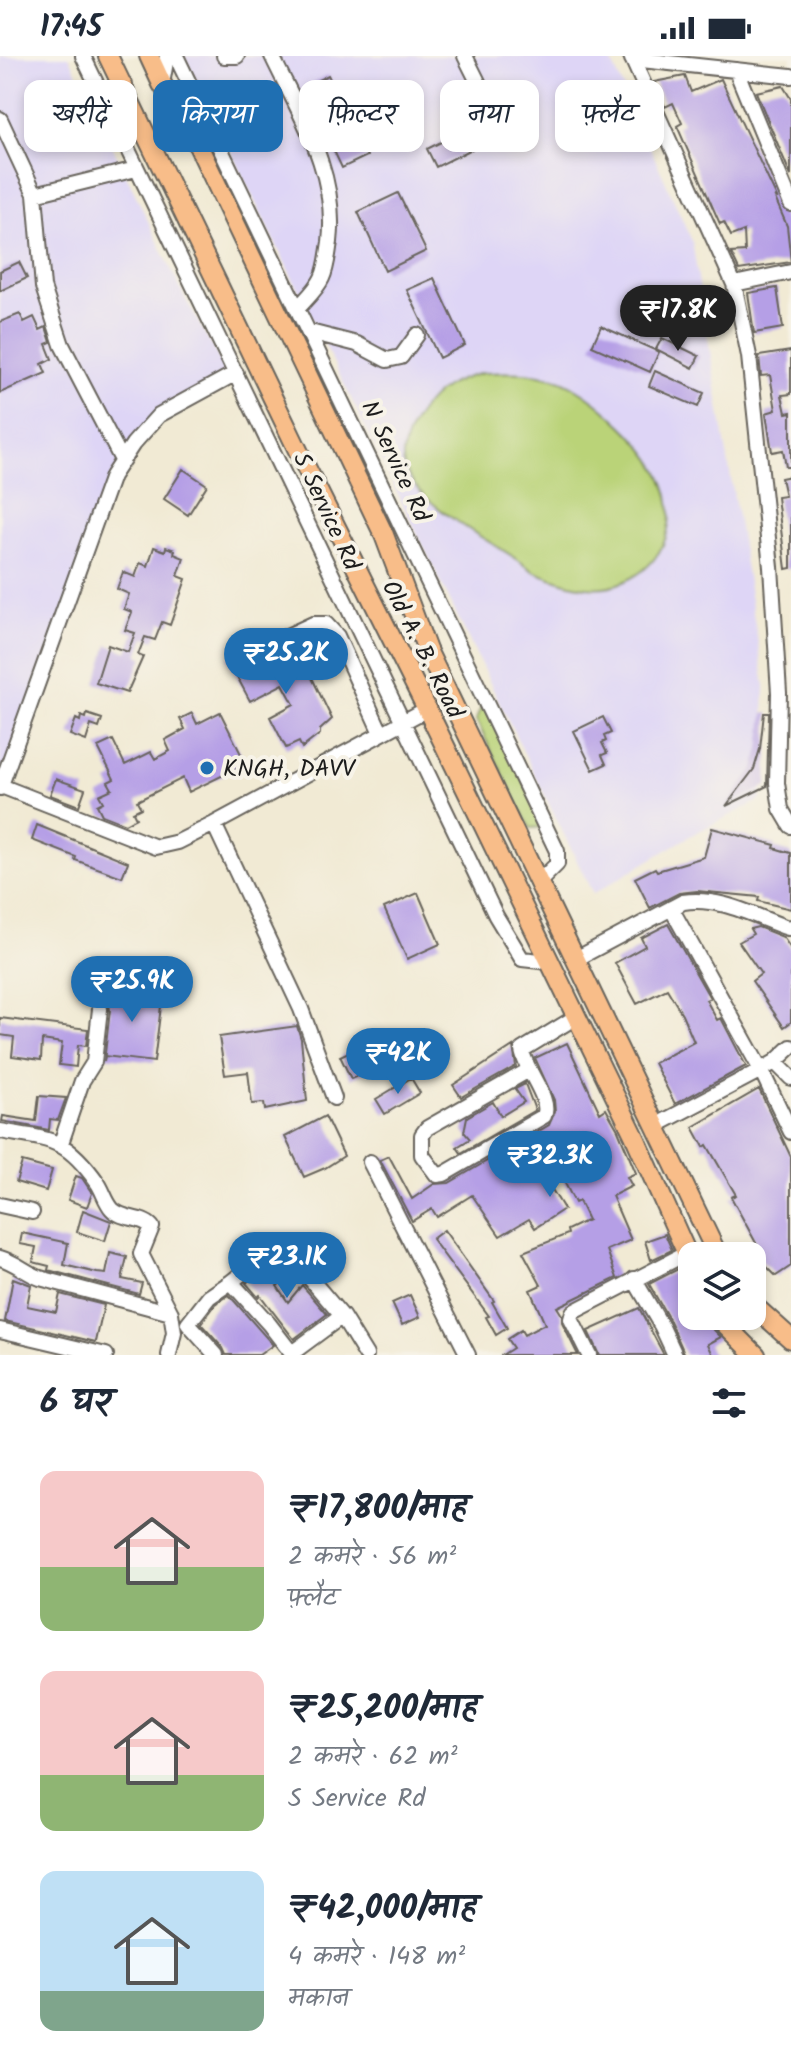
<!DOCTYPE html>
<html lang="hi">
<meta charset="utf-8">
<style>
body{margin:0;font-family:Kalam,"Playpen Sans Deva",sans-serif;background:#f2f2f3;color:#1f2937;height:100vh;display:flex;flex-direction:column;font-size:30px;white-space:nowrap}
*{box-sizing:border-box;margin:0}
p{font-size:26px;color:#747a83}
.icon{flex:none;width:44px;height:44px;fill:none;stroke:currentColor;stroke-width:2;stroke-linecap:round;stroke-linejoin:round}
.map{position:relative;height:1299px;overflow:hidden}
.drawer{display:flex;flex-direction:column;background:#fff;flex:1}
.drawer>*{flex:none}
.banner{position:absolute;left:24px;top:24px;width:744px;height:72px;display:flex;gap:16px}
.tools{position:absolute;left:678px;top:1186px;display:grid;gap:16px}
.tools a{display:grid;place-items:center;width:88px;height:88px;border-radius:16px;background:#fff;box-shadow:0 4px 12px #0003;font-size:40px}
.price{position:absolute;translate:-50% -68px;padding:0 18px;border-radius:28px;background:#1f6fb2;color:#fff;font-size:26px;line-height:52px;filter:drop-shadow(0 2px 4px #0008)}
.price::after{content:'';position:absolute;left:50%;top:48px;width:24px;height:18px;margin-left:-12px;background:inherit;clip-path:polygon(0 0,100% 0,50% 100%)}
.price.on{background:#222;color:#fff}
ul{padding:0;list-style:none}
li{display:flex;align-items:center;gap:24px;height:200px;padding:0 40px}
li span{display:grid;place-items:center;flex:none;width:224px;height:160px;border-radius:16px;color:#555}
li>.icon{margin-inline-start:auto}
span .icon{width:96px;height:96px;fill:#fffc;stroke-width:1}
li b{font-size:34px}
h2{display:flex;justify-content:space-between;align-items:center;height:96px;padding:0 40px;font-size:34px}
.chip{padding:0 28px;border-radius:16px;background:#fff;box-shadow:0 4px 12px #0003;font-size:28px;line-height:72px}
.chip.on{background:#1f6fb2;color:#fff}
.status{display:flex;justify-content:space-between;align-items:center;height:56px;padding:0 40px;background:#fff;direction:ltr}
.status svg{height:22px;fill:currentColor}
.map>svg:first-child{display:block}
.built{fill:#ded5f6}
.green{fill:#bad378;stroke:#6b784a;stroke-width:2}
.building{fill:#b59fe6}
.lines{fill:none;stroke-linecap:round;stroke-linejoin:round}
.minor-casing{stroke:#67645c;stroke-width:18}
.major-casing{stroke:#67645c;stroke-width:22}
.minor{stroke:#fff;stroke-width:14}
.major{stroke:#f8bd89;stroke-width:18}
.poi-dot{fill:#1f6fb2;stroke:#f7f3e8;stroke-width:3}
.labels{text-anchor:middle;stroke-width:8;stroke-linejoin:round;paint-order:stroke}
.street-label{font-size:24px;fill:#1c1c1c;stroke:#f7f3e8}
.poi-label{font-size:24px;fill:#1c1c1c;stroke:#f7f3e8;text-anchor:start}
</style>
<div class="status"><b>17:45</b><svg viewBox="0 0 49 12"><path d="M0 12V9h3v3zM5 12V6h3v6zM10 12V3h3v9zM15 12V0h3v12zM26 1h20v11H26zM47 4h2v5h-2z"/></svg></div>
<div class="map">
<svg width="791" height="1299" viewBox="0 0 791 1299">
<rect width="100%" height="100%" fill="#f7f3e8"/>
<filter id="ink" filterUnits="userSpaceOnUse"><feTurbulence type="fractalNoise" baseFrequency=".0125" numOctaves="2"/><feDisplacementMap in="SourceGraphic" scale="16" xChannelSelector="R" yChannelSelector="G"/><feConvolveMatrix kernelMatrix="1 2 1 2 8 2 1 2 1" color-interpolation-filters="sRGB"/></filter>
<filter id="wash" filterUnits="userSpaceOnUse"><feTurbulence type="fractalNoise" baseFrequency=".006" numOctaves="4" result="noise"/><feDisplacementMap in="SourceGraphic" scale="32" xChannelSelector="R" yChannelSelector="G"/><feGaussianBlur stdDeviation="1.8" result="paint"/><feColorMatrix in="noise" values="0 0 0 0 0 0 0 0 0 0 0 0 0 0 0 0 0 1.4 0 .05"/><feComposite in="paint" operator="in"/></filter>
<g filter="url(#wash)">
<rect width="100%" height="100%" fill="#f1ead4"/>
<!-- built -->
<path class="built" d="M0 0H69L185 242 229 321 159 359 112 421 0 732Z
M184 0H609L692 185 765 630 761 744 695 777 593 838Z"/>
<!-- green -->
<path class="green" d="M483 317C513 316 545 315 572 330 602 347 647 389 661 420 681 462 666 508 623 526 596 538 566 528 540 518 531 515 523 507 515 502 485 482 407 443 403 404 402 389 411 370 419 358 434 334 456 323 483 317Z
M485 642 545 771 530 772 476 664Z"/>
<g id="blocks">
<!-- building -->
<path class="building" d="M328 19 367 100 342 112 304 31Z
M685 20 691 36 721 23 777 142H775L787 170 791 206 739 214 731 197 745 196 744 175 731 180 724 166 720 168 677 70 682 67 673 47 665 51 654 26Z
M783 30 791 43V120L756 36Z
M463 75 472 93 436 111 427 93Z
M398 137 426 195 385 215 358 156Z
M19 206 27 222 0 235V215Z
M434 222 465 289 439 302 407 234Z
M777 232 783 272 754 277 748 237Z
M20 258 24 266 34 261 40 274 46 271 51 286 46 288 52 303 42 308 46 317 0 337V266Z
M601 270 659 296 650 316 592 290Z
M662 282 699 300 693 312 656 293Z
M791 295V338L782 339 786 357 791 356V411H786L783 394 772 396 766 357 776 354 770 319 761 320 759 300Z
M655 315 704 337 698 351 649 330Z
M183 413 207 429 188 459 164 443Z
M791 420V512L786 513 777 441 785 440 781 422Z
M154 491 165 495 166 491 175 494 174 498 184 502 178 520 186 523 170 569 162 566 155 584 145 581 138 599 143 601 127 637 96 627 108 589 128 596 135 577 125 574 132 556 124 553 129 538 117 533 123 516 135 521 140 507 148 510Z
M247 591 261 618 300 597 332 663 320 674V678L302 692 299 686 286 692 270 661 294 648 283 628 250 645 227 602Z
M220 656 246 708 189 736 183 722 137 745 141 752 133 756 136 762 125 768 102 759 97 749 103 746 99 739 112 733 108 726 114 723 98 691 113 684 125 709 151 696 155 703 170 695 165 684 185 673 180 663 192 657 197 668Z
M764 657H769L767 730 726 750 754 713 760 693Z
M87 658 102 663 99 672 91 669 86 685 70 679 76 663 80 665 81 660 86 662Z
M603 661 611 677 604 680 606 685 602 687 607 697 602 699 606 708 593 714 574 675Z
M56 723 85 733 79 750 50 739Z
M37 769 128 806 122 821 75 804 76 801 32 784Z
M712 772 775 789 774 792 791 797V853L758 845 759 841 697 835 679 837 650 852 635 822 655 812 657 815 704 801Z
M418 837 440 888 407 903 384 852Z
M668 868 710 942 706 944 717 964 721 962 746 1010 675 1048 654 1007 694 986 682 958 667 933 637 948 615 907 645 890 641 882Z
M758 871 783 881 791 893V966L784 971 752 925 761 918 739 886 753 878 750 873Z
M104 926 114 928 113 936 152 941 153 932 163 934 154 1006 105 1000 104 1006 110 954 109 948 102 943Z
M0 962 88 973 86 990 78 989 76 1011 59 1009 62 987 42 984 41 1004 12 1000 14 981 0 979Z
M297 970 301 983 307 1045 265 1054 264 1047 252 1048 248 1016 225 1019 219 981Z
M567 987 600 1057 606 1053 618 1074 636 1117 627 1121 632 1130 612 1140 631 1184 607 1194 617 1222 557 1251 562 1259V1267L578 1299H502L513 1292 507 1283 521 1274 524 1279 545 1268 530 1234 541 1229 523 1196 568 1178 567 1174 588 1164 579 1145 575 1147 545 1088 530 1098 564 1153 535 1172 529 1163 500 1180 472 1139 437 1161 432 1153 412 1165 380 1104 389 1100 412 1143 434 1128 449 1127 549 1069 555 1055 554 1044 535 1002Z
M513 990 516 1010 461 1041 453 1029Z
M355 993 366 1016 351 1023 340 1000Z
M411 1022 420 1037 385 1058 376 1043Z
M525 1028 535 1054 461 1097 457 1091 470 1083 464 1076 467 1061 493 1046 501 1060 524 1046 515 1033Z
M759 1033 791 1101V1210L776 1220 763 1207 756 1187 731 1141 736 1139 707 1089 704 1091 693 1071Z
M39 1040 66 1042 58 1064 50 1063 49 1074 2 1065 3 1060 36 1065Z
M325 1060 344 1100 325 1112 304 1121 285 1081Z
M22 1106 52 1114 46 1135 16 1126Z
M76 1120 82 1122 92 1137 87 1151 68 1144Z
M83 1154 111 1165 105 1185 77 1176Z
M444 1174 494 1245 492 1246 507 1272 496 1279 486 1261 489 1260 432 1183Z
M22 1177 68 1187 64 1209 97 1217 106 1218 110 1197 127 1201 122 1223 142 1227 139 1238 48 1214 49 1210 33 1206 36 1191 20 1188Z
M665 1178 672 1194 651 1204 645 1185Z
M279 1202 292 1217 277 1230 288 1246 302 1229 327 1258 294 1283 260 1239 258 1241 246 1227Z
M680 1212 692 1234V1260H705L708 1268 721 1281 708 1288 713 1299H685L671 1267 649 1228Z
M13 1222 31 1229 27 1250 56 1256 60 1238 104 1249 96 1286 5 1265Z
M229 1239 273 1289 259 1299H226L223 1292 201 1268 216 1248Z
M410 1239 420 1261 402 1269 392 1247Z
M639 1252 664 1299H599L588 1275Z"/>
</g>
</g>
<g filter="url(#ink)">
<use href="#blocks" fill-opacity="0" stroke="#67645c" stroke-width="2"/>
<g class="lines">
<defs>
<path id="minor" d="M83 0 496 860 522 903 549 906
M176 0 557 795V808L539 826
M224 0H237
M272 0C301 61 338 117 330 186 328 197 327 212 322 222 317 233 306 243 298 252
M465 0 483 36
M631 0 734 228 749 300 771 511 779 637 777 727 781 753 791 770
M632 3 791 20
M736 14 791 148
M162 28 167 0
M0 63 35 138 43 231 62 289 122 404
M35 138 136 113
M734 228 791 216
M310 276 357 288 387 304 401 301 417 279
M272 587 313 568H326L337 580 381 677
M1 730 156 791 178 786 214 768 427 653
M0 732 112 420 133 388 159 359 236 317
M214 768 301 953 334 1042
M671 852 761 1014 791 1076
M576 903 683 846C719 840 754 860 788 872L791 871
M775 1006 791 1022
M529 1014 427 1072 422 1079V1099L437 1119 444 1118 544 1060C552 1043 524 1013 522 994L576 961
M655 1070 761 1014 775 1006 791 991
M0 1075C51 1084 65 1081 97 1126 103 1134 105 1145 112 1153 122 1164 142 1160 152 1171L141 1198 171 1257
M61 1087 82 1025 94 1006 100 953
M370 1106 468 1299
M0 1149 32 1156
M0 1202C15 1206 25 1216 40 1222L171 1257 174 1277 169 1299
M634 1223 662 1271 675 1299
M0 1274 106 1299
M292 1297 342 1260
M216 1299 188 1268 209 1241 231 1226
M293 1299 269 1268 231 1226 275 1191 284 1192 342 1260 366 1299
M589 1299 571 1263 573 1256 687 1197"/>
<path id="major" d="M108 0 306 411 427 653 634 1079 692 1209
M149 0 162 28 194 81 384 479 427 594 718 1200
M101 39 123 29
M752 1248 791 1283
M717 1260 756 1299"/>
</defs>
<!-- minor casing -->
<use href="#minor" class="minor-casing"/>
<!-- major casing -->
<use href="#major" class="major-casing"/>
<!-- minor -->
<use href="#minor" class="minor"/>
<!-- major -->
<use href="#major" class="major"/>
</g>
</g>
<!-- markers -->
<circle class="poi-dot" cx="207" cy="712" r="8"/>
<g class="labels">
<!-- street labels -->
<g class="street-label">
<text transform="translate(396 405) rotate(65)" y="8">N Service Rd</text>
<text transform="translate(327 455) rotate(65)" y="8">S Service Rd</text>
<text transform="translate(423 593) rotate(63)" y="8">Old A. B. Road</text>
</g>
<!-- poi labels -->
<g class="poi-label">
<text x="223" y="720">KNGH, DAVV</text>
</g>
</g>
</svg>
<div class="tools">
<a><svg class="icon" aria-label="layers" viewBox="0 0 24 24"><path d="M12 4l9 5-9 5-9-5zM3 14l9 5 9-5"/></svg></a>
</div>
<b class="price on" style="left:678px;top:297px">₹17.8K</b>
<b class="price" style="left:286px;top:640px">₹25.2K</b>
<b class="price" style="left:132px;top:968px">₹25.9K</b>
<b class="price" style="left:398px;top:1040px">₹42K</b>
<b class="price" style="left:550px;top:1143px">₹32.3K</b>
<b class="price" style="left:287px;top:1244px">₹23.1K</b>
<div class="banner">
<a class="chip">खरीदें</a>
<a class="chip on">किराया</a>
<a class="chip">फ़िल्टर</a>
<a class="chip">नया</a>
<a class="chip">फ़्लैट</a>
</div>
</div>
<section class="drawer">
<h2>6 घर<svg class="icon" aria-label="filters" viewBox="0 0 24 24"><path d="M4 7h16M4 17h16"/><circle cx="9" cy="7" r="2"/><circle cx="15" cy="17" r="2"/></svg></h2>
<ul>
<li><span style="background:linear-gradient(#f6c9c9 60%,#8fb573 0)"><svg class="icon" aria-label="home" viewBox="0 0 24 24"><path d="M3 11l9-7 9 7M6 9v11h12V9"/></svg></span><div><b>₹17,800/माह</b><p>2 कमरे · 56 m²</p><p>फ़्लैट</p></div></li>
<li><span style="background:linear-gradient(#f6c9c9 65%,#8fb573 0)"><svg class="icon" aria-label="home" viewBox="0 0 24 24"><path d="M3 11l9-7 9 7M6 9v11h12V9"/></svg></span><div><b>₹25,200/माह</b><p>2 कमरे · 62 m²</p><p>S Service Rd</p></div></li>
<li><span style="background:linear-gradient(#bfe0f5 75%,#7fa58c 0)"><svg class="icon" aria-label="home" viewBox="0 0 24 24"><path d="M3 11l9-7 9 7M6 9v11h12V9"/></svg></span><div><b>₹42,000/माह</b><p>4 कमरे · 148 m²</p><p>मकान</p></div></li>
</ul>
</section>
